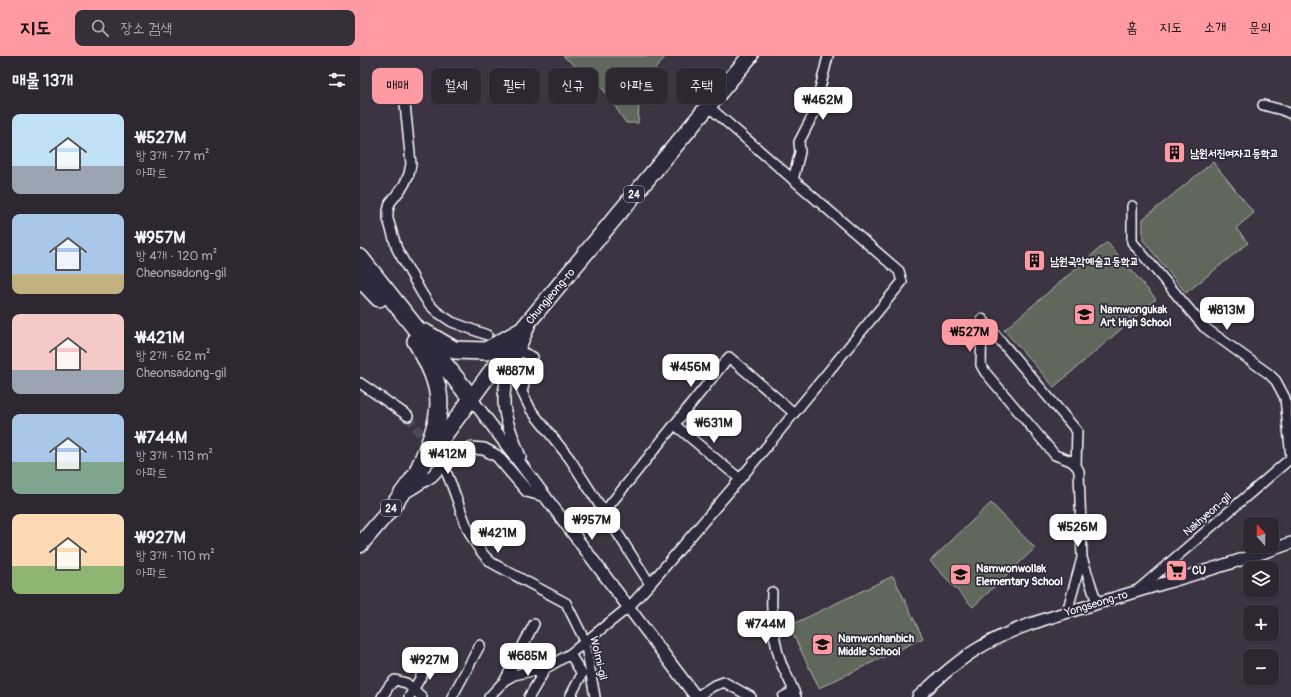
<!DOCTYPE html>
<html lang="ko">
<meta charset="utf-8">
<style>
body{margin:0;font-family:Pangolin,"Poor Story",sans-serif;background:#352f3a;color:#f1f3f6;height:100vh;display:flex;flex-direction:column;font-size:15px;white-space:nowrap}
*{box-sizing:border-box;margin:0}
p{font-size:13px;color:#a7a5ac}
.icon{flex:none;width:22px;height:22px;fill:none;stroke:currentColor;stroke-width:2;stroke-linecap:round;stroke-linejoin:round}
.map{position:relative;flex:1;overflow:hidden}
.sheet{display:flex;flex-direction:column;background:#2d2732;width:360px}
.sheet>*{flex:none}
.top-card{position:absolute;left:12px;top:12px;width:380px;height:36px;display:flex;gap:8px}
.needle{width:26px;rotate:340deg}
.fabs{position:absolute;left:883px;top:461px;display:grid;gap:8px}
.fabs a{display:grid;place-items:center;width:36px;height:36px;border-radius:8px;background:#2d2732;box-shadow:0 1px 3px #0004,0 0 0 1px #48444d;font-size:20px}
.price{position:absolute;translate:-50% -34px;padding:0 9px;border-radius:8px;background:#fff;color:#222;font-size:13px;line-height:26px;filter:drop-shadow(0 1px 2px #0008)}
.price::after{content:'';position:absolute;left:50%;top:24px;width:12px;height:9px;margin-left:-6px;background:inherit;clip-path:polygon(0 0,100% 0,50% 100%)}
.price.current{background:#ff9aa2;color:#111}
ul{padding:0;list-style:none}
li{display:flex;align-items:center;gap:12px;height:100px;padding:0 12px}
li span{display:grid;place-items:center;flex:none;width:112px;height:80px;border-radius:8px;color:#555}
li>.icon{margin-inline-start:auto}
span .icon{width:48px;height:48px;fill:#fffc;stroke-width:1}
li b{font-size:17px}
h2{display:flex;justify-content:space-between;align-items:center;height:48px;padding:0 12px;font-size:17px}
.chip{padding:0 14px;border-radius:8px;background:#2d2732;box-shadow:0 1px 3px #0004,0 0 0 1px #48444d;font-size:14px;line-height:36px}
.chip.current{background:#ff9aa2;color:#111}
header{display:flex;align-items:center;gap:24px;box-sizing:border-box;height:56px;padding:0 20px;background:#ff9aa2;color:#111}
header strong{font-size:19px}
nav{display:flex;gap:22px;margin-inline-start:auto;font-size:14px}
.search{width:280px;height:36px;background:#352f3a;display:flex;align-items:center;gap:10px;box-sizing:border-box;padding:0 14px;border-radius:8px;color:#a7a5ac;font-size:15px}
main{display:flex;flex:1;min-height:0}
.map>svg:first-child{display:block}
.green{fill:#61685b;stroke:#b0b4ad}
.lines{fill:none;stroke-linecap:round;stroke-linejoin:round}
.minor-tunnel{stroke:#504856;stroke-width:9;stroke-dasharray:9 4.5;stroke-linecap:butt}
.minor-casing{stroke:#fff;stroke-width:12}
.tertiary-casing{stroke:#fff;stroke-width:14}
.primary-casing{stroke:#fff;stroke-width:18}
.motorway-casing{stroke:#fff;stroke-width:20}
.minor{stroke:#2f2a3d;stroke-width:9}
.tertiary{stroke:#2f2a3d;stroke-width:11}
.primary{stroke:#2f2a3d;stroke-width:15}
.motorway{stroke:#2f2a3d;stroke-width:17}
.labels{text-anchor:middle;stroke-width:3.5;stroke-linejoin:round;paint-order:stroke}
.shield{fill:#2f2a3d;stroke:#c1bfc5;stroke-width:1}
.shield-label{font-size:10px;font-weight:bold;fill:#fff}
.poi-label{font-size:11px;font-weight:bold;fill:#fff;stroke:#2f2a3d;text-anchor:start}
.street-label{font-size:11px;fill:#fff;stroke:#2f2a3d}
</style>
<header>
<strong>지도</strong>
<div class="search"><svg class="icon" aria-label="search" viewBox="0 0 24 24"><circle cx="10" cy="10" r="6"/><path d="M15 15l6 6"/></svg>장소 검색</div>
<nav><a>홈</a><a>지도</a><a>소개</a><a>문의</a></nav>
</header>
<main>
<section class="sheet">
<h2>매물 13개<svg class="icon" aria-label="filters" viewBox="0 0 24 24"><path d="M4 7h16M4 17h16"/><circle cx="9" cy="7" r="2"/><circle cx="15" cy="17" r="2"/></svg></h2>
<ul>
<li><span style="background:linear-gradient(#bfe0f5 65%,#9aa5b1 0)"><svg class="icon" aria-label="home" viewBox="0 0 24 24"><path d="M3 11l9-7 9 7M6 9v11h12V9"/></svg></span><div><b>₩527M</b><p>방 3개 · 77 m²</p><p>아파트</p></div></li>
<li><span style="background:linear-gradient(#a9c7e8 75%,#c2b280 0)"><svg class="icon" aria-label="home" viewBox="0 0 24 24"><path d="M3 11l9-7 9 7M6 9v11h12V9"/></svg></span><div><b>₩957M</b><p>방 4개 · 120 m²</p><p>Cheonsadong-gil</p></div></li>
<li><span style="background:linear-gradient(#f6c9c9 70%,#9aa5b1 0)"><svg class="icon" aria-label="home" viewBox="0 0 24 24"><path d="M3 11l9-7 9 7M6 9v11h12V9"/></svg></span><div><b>₩421M</b><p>방 2개 · 62 m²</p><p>Cheonsadong-gil</p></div></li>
<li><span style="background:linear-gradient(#a9c7e8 60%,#7fa58c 0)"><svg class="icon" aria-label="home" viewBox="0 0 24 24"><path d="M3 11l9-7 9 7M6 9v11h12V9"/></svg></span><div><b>₩744M</b><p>방 3개 · 113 m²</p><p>아파트</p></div></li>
<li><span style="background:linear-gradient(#ffd9b3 65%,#8fb573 0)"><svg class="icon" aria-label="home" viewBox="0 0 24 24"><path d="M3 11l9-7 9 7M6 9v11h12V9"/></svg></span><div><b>₩927M</b><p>방 3개 · 110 m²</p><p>아파트</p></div></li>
</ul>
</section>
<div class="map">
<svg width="931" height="641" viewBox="0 0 931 641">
<rect width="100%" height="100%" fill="#3c3443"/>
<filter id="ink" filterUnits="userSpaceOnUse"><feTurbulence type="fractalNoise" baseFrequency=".025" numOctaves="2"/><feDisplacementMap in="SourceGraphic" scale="8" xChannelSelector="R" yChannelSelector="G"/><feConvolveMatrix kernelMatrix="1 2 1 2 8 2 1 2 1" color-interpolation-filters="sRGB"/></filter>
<g filter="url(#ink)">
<!-- green -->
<path class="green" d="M203 0H306L280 31 278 67H266L244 34Z
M853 106 894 157 876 172 888 187 826 237 783 184V163Z
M747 186 796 243 694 331 644 274Z
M631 447 675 492 613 551 570 505Z
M533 520 563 582 459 632 429 570Z"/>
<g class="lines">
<!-- minor-tunnel -->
<path class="minor-tunnel" d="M48 360 85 414"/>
<defs>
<path id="minor" d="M42 18 51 108 49 118 44 129 30 147 28 155V163L37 193 61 236 68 247 77 256 92 266 127 279
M903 49 922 54 931 58
M433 124 440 96 439 86 454 57 468 0
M772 150V186L844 271 909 318 916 325 925 342 931 402
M164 297 173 301 167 315 162 336 171 354 210 403 290 528
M0 327 48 360
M315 369 380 423
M716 409 717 375 622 263 621 309 625 316 695 399C706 404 714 403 719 415L722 502
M85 414C101 445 104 484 132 507L206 547 225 585 235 641
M244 456 369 301 434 357
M779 533 931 402
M412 536C411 559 413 584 421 607 426 618 432 629 436 641
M707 556 722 502 737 547
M145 624 174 568
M22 641 29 630 35 624 46 627 62 641
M49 641 69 607
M92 641 120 589
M129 641 145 624 154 619 186 612 210 598 269 551 290 528 380 423 542 226 539 215 348 50
M169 641 186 612
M210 641 222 618 210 598
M336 641 353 630 364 626 391 641
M423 641 434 635"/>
<path id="tertiary" d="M111 342 336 641
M160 401C154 384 143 361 144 342 144 317 161 293 169 270
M43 438 72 420 91 400 111 392 124 393 137 400 167 435 185 440
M558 641C578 623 597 605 619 592 655 570 695 560 735 548 800 528 867 510 931 487"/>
<path id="primary" d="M0 489 29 455 160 276 390 0"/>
<path id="motorway" d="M0 202 111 342
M0 222 19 242
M65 277 94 294 126 295 160 276
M56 285C89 340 83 357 59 413"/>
</defs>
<!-- minor casing -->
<use href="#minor" class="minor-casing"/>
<!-- tertiary casing -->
<use href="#tertiary" class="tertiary-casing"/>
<!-- primary casing -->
<use href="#primary" class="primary-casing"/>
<!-- motorway casing -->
<use href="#motorway" class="motorway-casing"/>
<!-- minor -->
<use href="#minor" class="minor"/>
<!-- tertiary -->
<use href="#tertiary" class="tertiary"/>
<!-- primary -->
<use href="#primary" class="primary"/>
<!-- motorway -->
<use href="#motorway" class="motorway"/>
</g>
</g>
<!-- icons -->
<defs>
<symbol id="building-square" viewBox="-11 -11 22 22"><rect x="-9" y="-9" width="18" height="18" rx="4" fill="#ff9aa2" stroke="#2f2a3d"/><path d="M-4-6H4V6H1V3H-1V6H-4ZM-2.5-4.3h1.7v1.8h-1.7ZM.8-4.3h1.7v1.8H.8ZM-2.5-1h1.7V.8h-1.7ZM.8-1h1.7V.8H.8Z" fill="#111"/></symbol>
<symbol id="school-square" viewBox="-11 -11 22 22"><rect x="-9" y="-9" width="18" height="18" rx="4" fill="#ff9aa2" stroke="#2f2a3d"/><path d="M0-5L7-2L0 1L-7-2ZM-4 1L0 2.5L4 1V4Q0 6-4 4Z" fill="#111"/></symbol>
<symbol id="supermarket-square" viewBox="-11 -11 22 22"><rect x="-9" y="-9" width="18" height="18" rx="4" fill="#ff9aa2" stroke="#2f2a3d"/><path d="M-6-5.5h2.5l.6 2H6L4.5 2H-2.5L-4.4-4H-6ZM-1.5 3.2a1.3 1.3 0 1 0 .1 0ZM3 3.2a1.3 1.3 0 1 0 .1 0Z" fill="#111"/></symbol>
</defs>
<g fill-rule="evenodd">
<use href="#building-square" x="802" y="84" width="25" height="25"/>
<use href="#building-square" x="662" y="192" width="25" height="25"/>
<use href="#school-square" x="712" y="246" width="25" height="25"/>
<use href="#supermarket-square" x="804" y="502" width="25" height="25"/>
<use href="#school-square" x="588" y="506" width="25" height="25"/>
<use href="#school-square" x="450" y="576" width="25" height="25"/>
</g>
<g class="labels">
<!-- shield labels -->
<g class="shield">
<rect x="264" y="130" width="20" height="16" rx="3"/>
<rect x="21" y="444" width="20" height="16" rx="3"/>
</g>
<g class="shield-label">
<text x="274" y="142">24</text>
<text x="31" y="456">24</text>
</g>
<!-- poi labels -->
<g class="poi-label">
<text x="830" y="101">남원서진여자고등학교</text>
<text x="690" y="209">남원국악예술고등학교</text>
<text x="740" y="257">Namwongukak<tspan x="740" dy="13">Art High School</tspan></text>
<text x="616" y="516">Namwonwollak<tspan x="616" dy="13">Elementary School</tspan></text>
<text x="832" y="518">CU</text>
<text x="478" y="586">Namwonhanbich<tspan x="478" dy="13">Middle School</tspan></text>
</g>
<!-- street labels -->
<g class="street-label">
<text transform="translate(190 240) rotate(-50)" y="4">Chungjeong-ro</text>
<text transform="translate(847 458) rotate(-41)" y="4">Nakhyeon-gil</text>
<text transform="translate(736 547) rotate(-17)" y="4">Yongseong-ro</text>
<text transform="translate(239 602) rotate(77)" y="4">Wolmi-gil</text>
</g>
</g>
</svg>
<div class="fabs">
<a><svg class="needle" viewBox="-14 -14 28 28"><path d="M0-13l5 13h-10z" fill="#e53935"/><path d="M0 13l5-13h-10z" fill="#a7a5ac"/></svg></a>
<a><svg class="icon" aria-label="layers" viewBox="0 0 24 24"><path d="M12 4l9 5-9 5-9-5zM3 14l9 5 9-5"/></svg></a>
<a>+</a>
<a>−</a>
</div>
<b class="price" style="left:463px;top:65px">₩462M</b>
<b class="price" style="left:867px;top:275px">₩813M</b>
<b class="price current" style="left:610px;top:297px">₩527M</b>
<b class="price" style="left:331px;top:332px">₩456M</b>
<b class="price" style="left:156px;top:336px">₩887M</b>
<b class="price" style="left:354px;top:388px">₩631M</b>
<b class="price" style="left:88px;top:419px">₩412M</b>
<b class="price" style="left:232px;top:485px">₩957M</b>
<b class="price" style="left:718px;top:492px">₩526M</b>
<b class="price" style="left:138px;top:498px">₩421M</b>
<b class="price" style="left:406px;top:589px">₩744M</b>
<b class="price" style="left:168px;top:621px">₩685M</b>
<b class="price" style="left:70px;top:625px">₩927M</b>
<div class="top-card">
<a class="chip current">매매</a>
<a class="chip">월세</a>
<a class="chip">필터</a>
<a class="chip">신규</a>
<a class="chip">아파트</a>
<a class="chip">주택</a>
</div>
</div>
</main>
